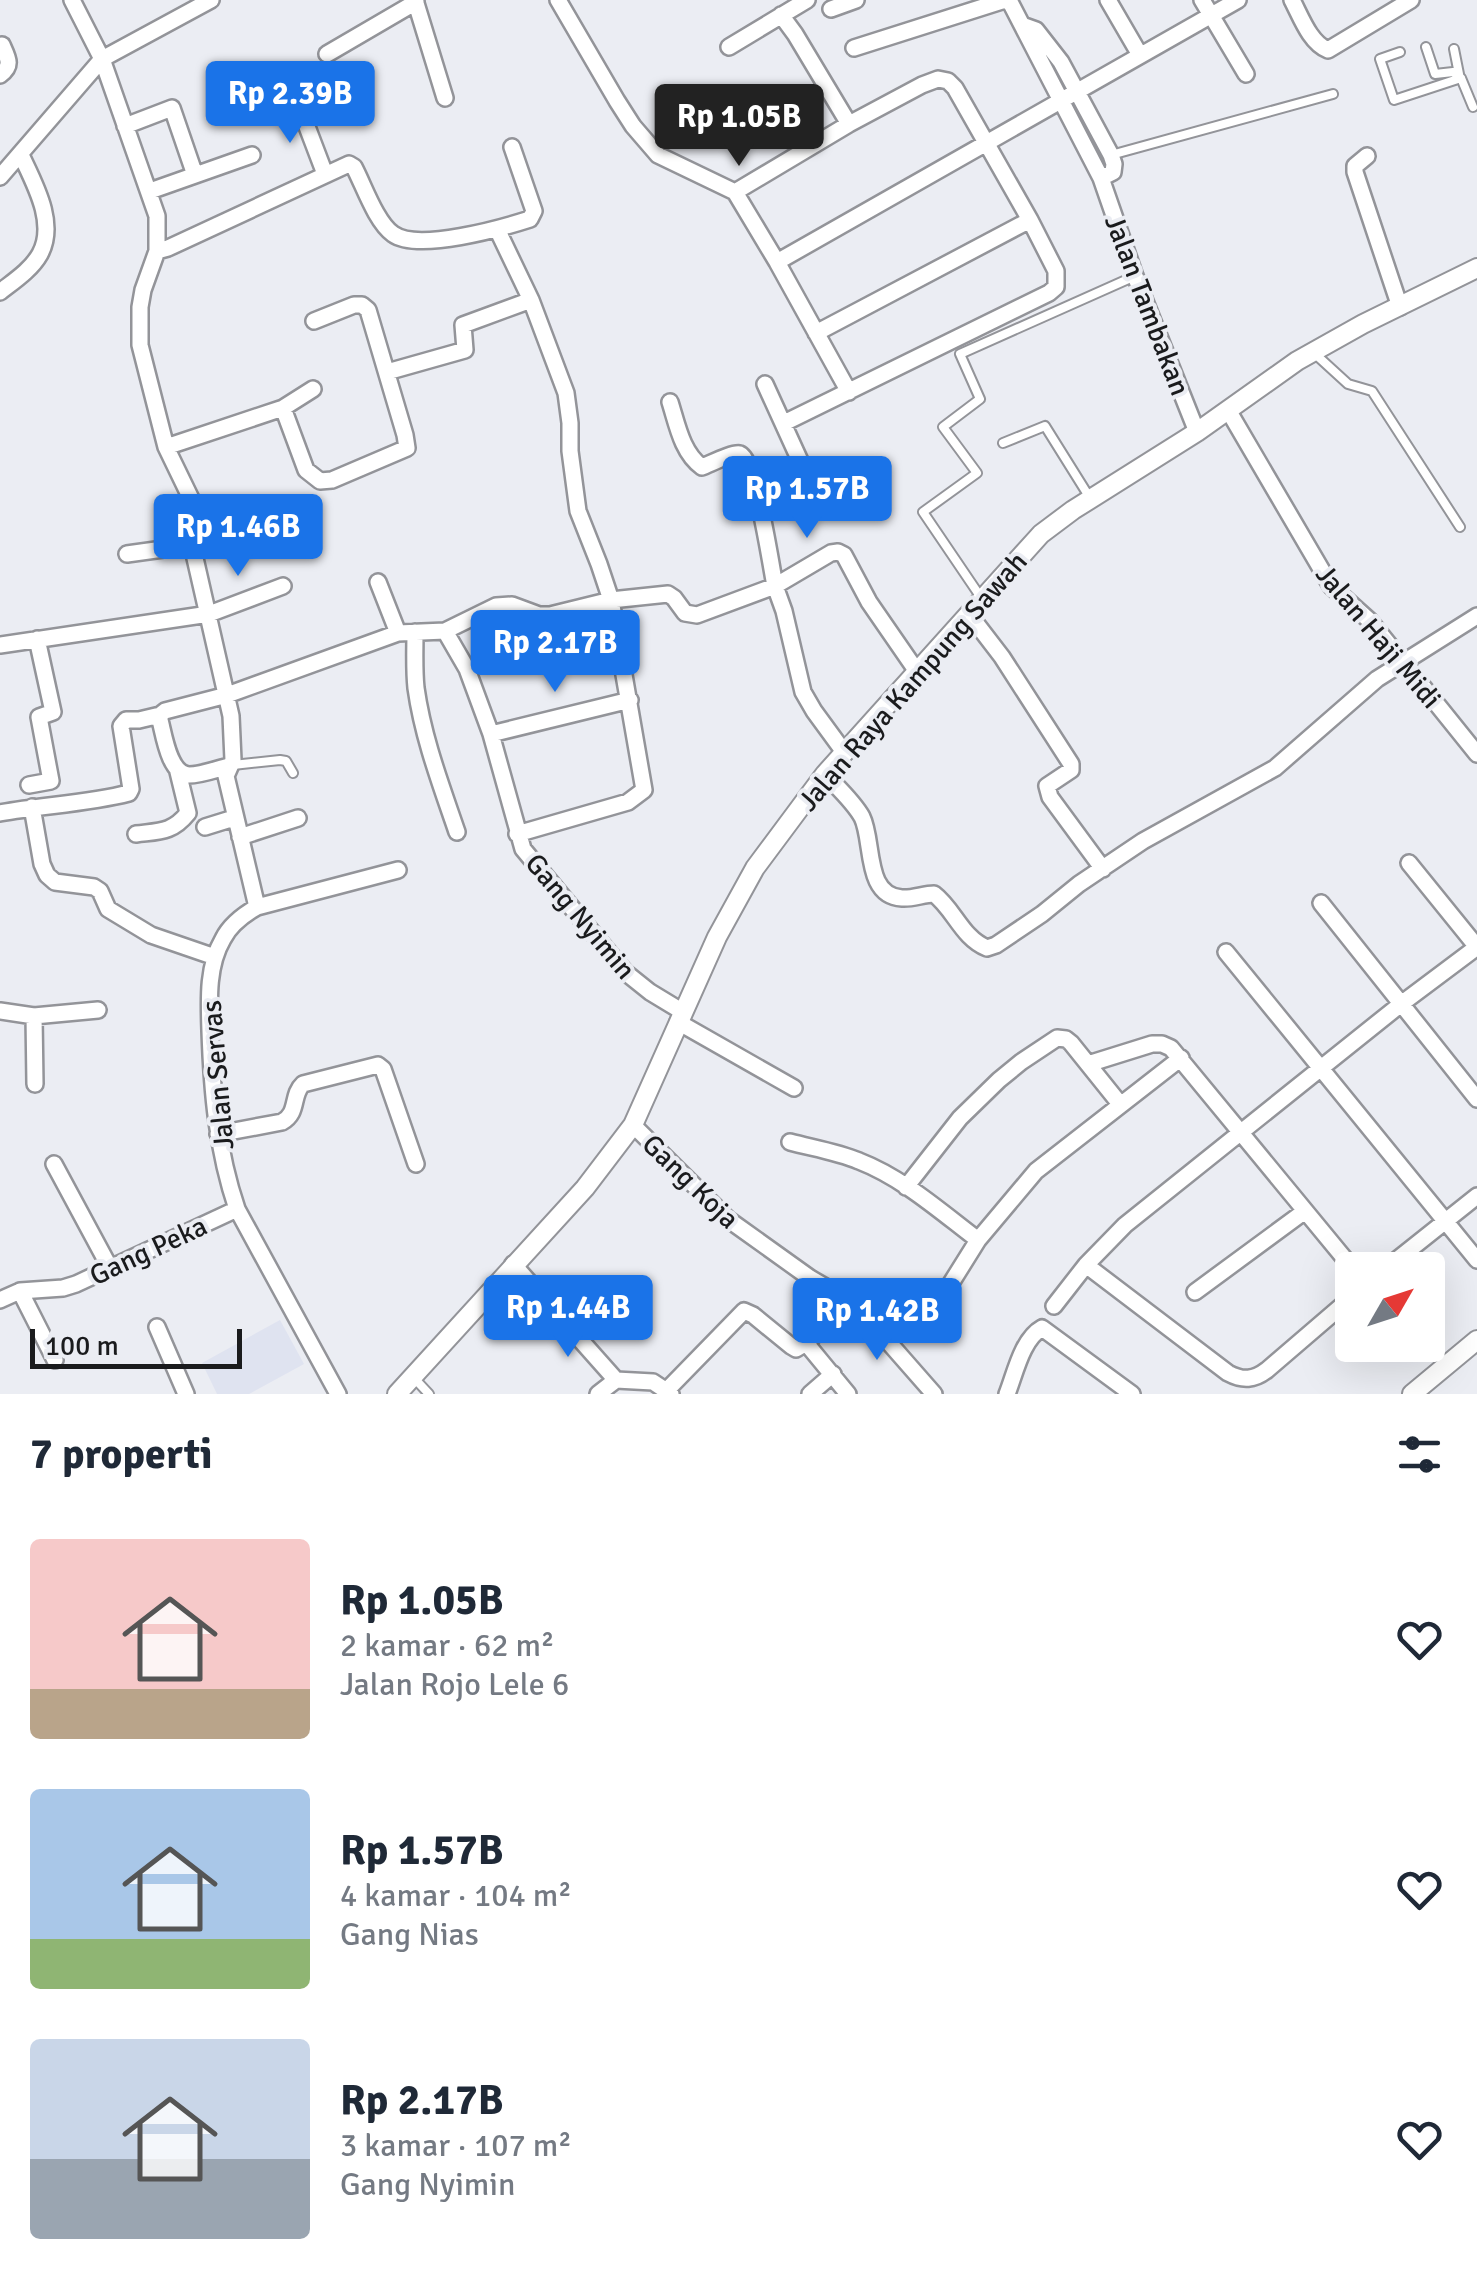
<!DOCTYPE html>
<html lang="id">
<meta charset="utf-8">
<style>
body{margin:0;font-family:Signika,sans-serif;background:#f2f2f3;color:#1f2937;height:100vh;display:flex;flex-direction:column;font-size:38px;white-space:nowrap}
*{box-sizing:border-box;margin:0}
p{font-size:32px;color:#747a83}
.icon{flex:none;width:55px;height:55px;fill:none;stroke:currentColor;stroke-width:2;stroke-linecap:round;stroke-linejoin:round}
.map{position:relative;height:1394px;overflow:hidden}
.side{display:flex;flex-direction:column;background:#fff;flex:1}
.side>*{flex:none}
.needle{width:65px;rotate:51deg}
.buttons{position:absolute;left:1335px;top:1252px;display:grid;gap:20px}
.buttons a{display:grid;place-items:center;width:110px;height:110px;border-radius:10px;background:#fff;box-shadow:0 10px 40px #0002;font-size:50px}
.scale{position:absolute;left:30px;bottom:25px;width:212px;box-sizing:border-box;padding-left:10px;border:5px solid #1a1b1d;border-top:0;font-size:28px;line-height:35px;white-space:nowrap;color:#1a1b1d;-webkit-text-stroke:8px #ebedf3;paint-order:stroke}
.price{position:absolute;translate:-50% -85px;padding:0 22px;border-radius:10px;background:#1a73e8;color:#fff;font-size:32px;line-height:65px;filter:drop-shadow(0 2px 5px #0008)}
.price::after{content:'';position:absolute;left:50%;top:60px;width:30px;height:22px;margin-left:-15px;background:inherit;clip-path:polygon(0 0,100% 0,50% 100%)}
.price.selected{background:#222;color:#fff}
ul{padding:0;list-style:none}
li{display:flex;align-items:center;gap:30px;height:250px;padding:0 30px}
li span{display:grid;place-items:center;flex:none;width:280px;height:200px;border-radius:10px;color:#555}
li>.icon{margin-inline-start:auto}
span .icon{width:120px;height:120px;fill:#fffc;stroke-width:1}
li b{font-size:42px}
h2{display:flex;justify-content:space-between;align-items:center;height:120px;padding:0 30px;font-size:42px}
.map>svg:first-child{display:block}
.built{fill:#dfe3f0}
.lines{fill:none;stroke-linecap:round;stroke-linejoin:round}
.service-casing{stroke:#939499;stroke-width:12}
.minor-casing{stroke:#939499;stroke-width:20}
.tertiary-casing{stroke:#939499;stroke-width:22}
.service{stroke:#fff;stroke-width:8}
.minor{stroke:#fff;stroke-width:15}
.tertiary{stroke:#fff;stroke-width:18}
.labels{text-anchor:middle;stroke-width:8;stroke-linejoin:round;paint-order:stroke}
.street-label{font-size:28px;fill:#1a1b1d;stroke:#ebedf3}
</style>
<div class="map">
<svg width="1477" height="1394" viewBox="0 0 1477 1394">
<rect width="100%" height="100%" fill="#ebedf3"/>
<!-- built -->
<path class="built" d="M280 1320 304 1364 249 1394H217L202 1363Z"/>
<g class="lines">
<defs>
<path id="service" d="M1426 47 1435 74 1453 72 1461 78
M1454 49 1459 74
M1400 52 1380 59 1394 100 1461 78 1473 107
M1111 155 1333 94
M1313 352 1348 384 1372 391 1460 527
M1003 443 1045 426 1090 498
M982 599 923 512 977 473 943 427 980 399 960 354 1135 276
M233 765 280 760 286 761 293 773
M415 1379 429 1394"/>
<path id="minor" d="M72 0 102 59 157 216V251L143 290 140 307V345L166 447 197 511C199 523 191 532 192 545L231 716 233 760 226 776 257 907C243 915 230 925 223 939 207 966 209 1001 210 1031 212 1092 217 1150 237 1209L338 1394
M415 0 445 98
M558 0 617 101 633 126 658 155 735 192 777 262 849 392
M1009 0 1101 178 1135 276 1197 432
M1108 0 1140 55
M1202 0 1246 74
M1292 0C1301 17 1310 43 1328 50L1411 0
M831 9 856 0
M781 15 795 34 849 124
M1022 25 1036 30 1061 62 1111 155 1114 164 1113 172 1101 178
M729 47 807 0
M854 48 1005 0
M327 54 416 2
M0 75C13 66 8 58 2 45
M298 103 325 174
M125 126 172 108 195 175
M1367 156 1355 166V172L1400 307
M0 177 102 59 211 0
M150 191 252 155
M735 192 849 124 922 85 938 79 948 81 955 88 1030 220 1056 271V287L1049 293 784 423
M497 229 531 300 566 393 570 423V451L578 511 599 564 611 600 644 790 628 802 517 834
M157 251 168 248 349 164 354 167C364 186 376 222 393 234 418 252 502 228 530 219L534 211 512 147
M777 262 1238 0
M0 292C14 281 31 270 40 254 57 223 34 183 21 155
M816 333 1030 220
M387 372 465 350 463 325 531 300
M765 384 811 485
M670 402C677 424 682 453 702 467 710 464 733 452 740 454 755 459 771 565 775 586L831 553 838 552 844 555 869 602 918 673
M283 408 313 389
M1228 410 1331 586 1370 621 1477 754
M166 447 283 408 306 470 320 481 332 480 407 448 405 435 368 310 362 305H354L314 321
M127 554 192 545
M378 582 398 633
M969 614 1002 657 1071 764V770L1047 786 1050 797 1103 869
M445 631 467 669 491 734 523 849 625 972 650 992 683 1012
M415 632C415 650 414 669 416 688 423 738 441 785 457 832
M0 645 209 614 283 586
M491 734 630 700
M229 766C217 769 201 775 189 775 169 774 164 735 160 720V715L165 711 227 695 398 633 445 631 496 606 512 605 539 615H550L611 600 668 594 674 598 685 613 697 615 775 586 784 611 803 692 814 711 844 752
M825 774C838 788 853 801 862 817 874 841 864 896 902 898 912 899 924 894 934 894 954 909 962 938 987 948L996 945 1042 914 1079 884 1143 841 1275 768 1377 679 1477 616
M29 785 51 781 39 717 53 712 37 639
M32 807 42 864 47 875 55 882 94 887 100 891 108 909 151 935 215 957
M0 813C43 805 86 804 129 793L131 789 121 726 126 720H139L160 715
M205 827 234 818
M136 834C159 831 172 833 188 813L178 772
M240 837 298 818
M1321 903 1477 1099
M257 907 398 870
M1226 952 1477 1260
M0 1011 34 1016 98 1010
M34 1016 35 1084
M678 1022 794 1088
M1088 1064 1152 1044H1162L1171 1048 1354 1270
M633 1125 729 1220 810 1278 834 1292 870 1321 934 1394
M218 1134 282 1122C299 1113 291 1095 303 1084L378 1065 383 1069 416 1164
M790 1142C813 1148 838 1152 859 1161 903 1178 941 1212 978 1240
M54 1164 110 1268
M906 1187 960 1118 999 1080 1021 1062 1057 1038 1066 1039 1071 1043 1120 1104
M513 1264 616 1380 653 1382 671 1394
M1384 1270 1477 1196
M948 1288 978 1240 1036 1171 1181 1058
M20 1291 55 1360
M1195 1292 1305 1211
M1352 1297 1267 1370C1254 1380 1243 1381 1228 1373L1086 1265 1125 1225 1401 1004 1477 947 1409 863
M0 1300 20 1291 63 1288 76 1284 237 1209
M1054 1306 1086 1265
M157 1327 186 1394
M667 1390 744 1311 753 1315 791 1346 796 1349 806 1343
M598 1394 616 1380
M810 1394 833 1374
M848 1394 806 1343 849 1303
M1007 1394C1015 1374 1022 1339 1042 1328L1132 1394"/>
<path id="tertiary" d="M397 1394 585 1188 633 1125 717 937 755 868 825 774 1041 534 1073 510 1197 432 1297 361 1363 324 1477 268
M1412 1394 1477 1340"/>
</defs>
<!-- service casing -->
<use href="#service" class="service-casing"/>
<!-- minor casing -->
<use href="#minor" class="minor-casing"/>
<!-- tertiary casing -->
<use href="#tertiary" class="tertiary-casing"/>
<!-- service -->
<use href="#service" class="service"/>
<!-- minor -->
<use href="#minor" class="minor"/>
<!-- tertiary -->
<use href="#tertiary" class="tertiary"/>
</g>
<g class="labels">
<!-- street labels -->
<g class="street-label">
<text transform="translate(1148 305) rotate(69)" y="10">Jalan Tambakan</text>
<text transform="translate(1379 636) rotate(50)" y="10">Jalan Haji Midi</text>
<text transform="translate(912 681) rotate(-49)" y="10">Jalan Raya Kampung Sawah</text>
<text transform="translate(581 916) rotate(50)" y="10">Gang Nyimin</text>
<text transform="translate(217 1075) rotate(-95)" y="10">Jalan Servas</text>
<text transform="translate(691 1181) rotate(44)" y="10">Gang Koja</text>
<text transform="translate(148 1250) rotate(-25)" y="10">Gang Peka</text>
</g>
</g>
</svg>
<div class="buttons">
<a><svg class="needle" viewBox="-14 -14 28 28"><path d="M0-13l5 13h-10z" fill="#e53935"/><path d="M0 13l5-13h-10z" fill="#747a83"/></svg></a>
</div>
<div class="scale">100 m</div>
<b class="price" style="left:290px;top:146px">Rp 2.39B</b>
<b class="price selected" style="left:739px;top:169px">Rp 1.05B</b>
<b class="price" style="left:807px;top:541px">Rp 1.57B</b>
<b class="price" style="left:238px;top:579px">Rp 1.46B</b>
<b class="price" style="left:555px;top:695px">Rp 2.17B</b>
<b class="price" style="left:568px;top:1360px">Rp 1.44B</b>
<b class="price" style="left:877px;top:1363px">Rp 1.42B</b>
</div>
<section class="side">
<h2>7 properti<svg class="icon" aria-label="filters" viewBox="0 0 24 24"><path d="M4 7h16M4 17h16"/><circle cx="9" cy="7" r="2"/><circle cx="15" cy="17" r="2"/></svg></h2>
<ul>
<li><span style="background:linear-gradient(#f6c9c9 75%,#b9a48a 0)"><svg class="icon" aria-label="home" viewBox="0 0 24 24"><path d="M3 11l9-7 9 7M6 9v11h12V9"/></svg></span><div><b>Rp 1.05B</b><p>2 kamar · 62 m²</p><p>Jalan Rojo Lele 6</p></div><svg class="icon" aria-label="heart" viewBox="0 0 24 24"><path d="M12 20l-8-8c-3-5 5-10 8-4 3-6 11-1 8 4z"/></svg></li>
<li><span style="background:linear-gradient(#a9c7e8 75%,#8fb573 0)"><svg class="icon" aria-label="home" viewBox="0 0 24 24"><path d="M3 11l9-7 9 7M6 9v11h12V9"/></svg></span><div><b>Rp 1.57B</b><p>4 kamar · 104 m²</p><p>Gang Nias</p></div><svg class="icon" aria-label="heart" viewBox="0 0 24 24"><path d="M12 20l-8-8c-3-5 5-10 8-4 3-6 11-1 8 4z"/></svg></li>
<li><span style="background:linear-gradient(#c9d6e8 60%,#9aa5b1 0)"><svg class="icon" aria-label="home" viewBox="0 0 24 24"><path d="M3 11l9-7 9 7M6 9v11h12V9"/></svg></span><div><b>Rp 2.17B</b><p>3 kamar · 107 m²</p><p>Gang Nyimin</p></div><svg class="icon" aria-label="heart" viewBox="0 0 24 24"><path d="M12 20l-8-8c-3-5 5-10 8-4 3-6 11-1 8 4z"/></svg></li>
</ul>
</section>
